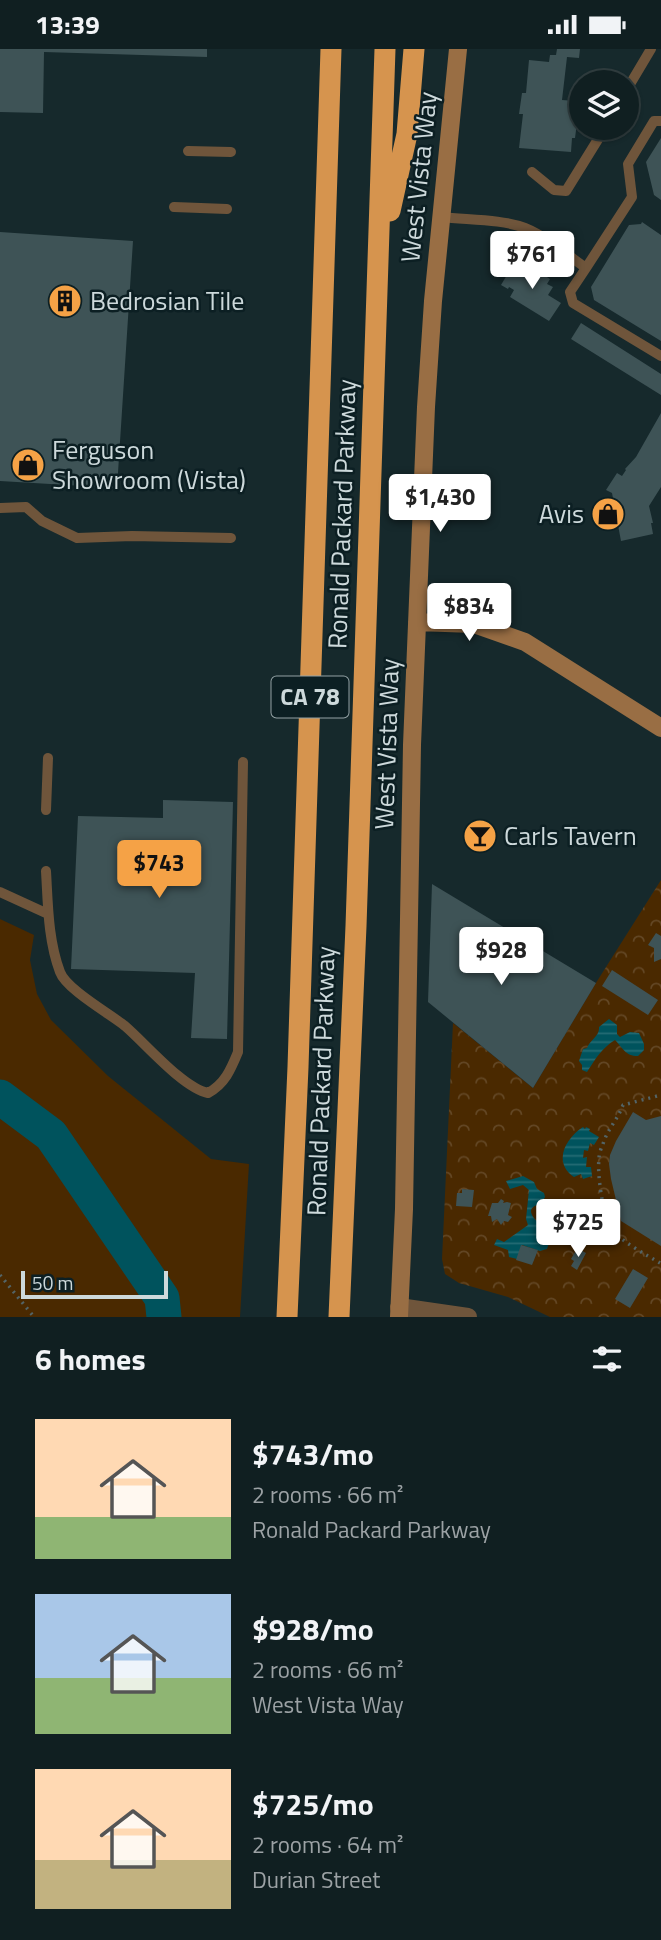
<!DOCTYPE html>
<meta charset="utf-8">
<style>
body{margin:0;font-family:"Titillium Web",sans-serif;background:#19272a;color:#f1f3f6;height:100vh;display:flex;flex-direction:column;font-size:26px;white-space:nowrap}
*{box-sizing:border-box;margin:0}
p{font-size:23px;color:#9ca2a5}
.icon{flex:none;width:38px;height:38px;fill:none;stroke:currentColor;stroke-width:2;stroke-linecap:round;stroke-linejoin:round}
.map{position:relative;height:1268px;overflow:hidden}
.details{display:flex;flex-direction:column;background:#101f21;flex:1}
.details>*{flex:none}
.controls{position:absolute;left:569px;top:21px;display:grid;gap:14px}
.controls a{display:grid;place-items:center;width:70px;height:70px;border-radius:50%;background:#101f21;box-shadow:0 2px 5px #0004,0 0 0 2px #303d3f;font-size:35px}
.scale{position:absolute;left:21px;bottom:18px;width:147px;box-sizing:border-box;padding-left:7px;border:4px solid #cdd9db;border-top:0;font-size:19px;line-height:24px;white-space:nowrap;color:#cdd9db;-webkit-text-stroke:5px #0c1f23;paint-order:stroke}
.price{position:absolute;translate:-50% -60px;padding:0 16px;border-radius:7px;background:#fff;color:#222;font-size:23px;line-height:46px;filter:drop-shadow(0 2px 4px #0008)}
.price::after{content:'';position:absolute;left:50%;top:42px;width:21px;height:16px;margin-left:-10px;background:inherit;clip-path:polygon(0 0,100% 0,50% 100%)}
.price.current{background:#f5a246;color:#111}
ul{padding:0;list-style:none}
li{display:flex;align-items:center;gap:21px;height:175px;padding:0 35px}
li span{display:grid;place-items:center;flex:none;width:196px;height:140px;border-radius:0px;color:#555}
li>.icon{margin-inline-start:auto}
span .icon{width:84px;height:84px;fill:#fffc;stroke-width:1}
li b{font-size:30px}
h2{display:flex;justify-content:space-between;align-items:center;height:84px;padding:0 35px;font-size:30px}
.status{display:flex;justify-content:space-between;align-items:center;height:49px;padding:0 35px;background:#101f21;direction:ltr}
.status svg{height:19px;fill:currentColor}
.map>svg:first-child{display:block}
.grass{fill:#4a2900}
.park{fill:url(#park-crowns)}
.water{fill:url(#water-rules)}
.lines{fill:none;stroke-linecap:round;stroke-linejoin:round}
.river{stroke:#00535d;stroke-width:35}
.building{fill:#3e5356}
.path{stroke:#536466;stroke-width:3.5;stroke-dasharray:2 5;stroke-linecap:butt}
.lane{stroke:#6f553b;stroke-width:10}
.street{stroke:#6f553b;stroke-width:18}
.secondary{stroke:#996e44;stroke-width:18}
.highway{stroke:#d6944e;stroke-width:21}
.labels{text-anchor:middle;stroke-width:5;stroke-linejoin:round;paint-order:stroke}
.shield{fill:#0c1f23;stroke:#93a1a4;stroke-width:2}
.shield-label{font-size:24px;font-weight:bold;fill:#cdd9db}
.street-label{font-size:26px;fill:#cdd9db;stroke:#0c1f23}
.poi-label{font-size:26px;fill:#cdd9db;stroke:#0c1f23;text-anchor:start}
</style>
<div class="status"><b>13:39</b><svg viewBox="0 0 49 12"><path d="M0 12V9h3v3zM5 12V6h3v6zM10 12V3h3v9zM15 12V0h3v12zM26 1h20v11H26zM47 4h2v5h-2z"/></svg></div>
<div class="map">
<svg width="661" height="1268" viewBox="0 0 661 1268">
<defs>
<pattern id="park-crowns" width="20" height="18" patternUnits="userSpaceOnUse" patternTransform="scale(1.75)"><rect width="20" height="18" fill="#4a2900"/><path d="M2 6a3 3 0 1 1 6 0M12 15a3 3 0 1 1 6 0" fill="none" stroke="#634725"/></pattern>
<pattern id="water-rules" width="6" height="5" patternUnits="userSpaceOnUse" patternTransform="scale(1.75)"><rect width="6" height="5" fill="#00535d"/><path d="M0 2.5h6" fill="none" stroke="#246b74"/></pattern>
</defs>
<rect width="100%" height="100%" fill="#16292c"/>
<!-- grass -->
<path class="grass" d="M0 870 34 886 30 911 37 945 51 971 108 1027 211 1110 249 1115 240 1268H0Z"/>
<!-- park -->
<path class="park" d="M661 831V1268H550L508 1248 459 1234 445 1225 442 1210 453 974 533 1039 594 937Z"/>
<!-- water -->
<path class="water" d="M609 970 617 976V985L620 988 630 983 639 984 644 995V1001L638 1007C625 1007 623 999 615 991 602 999 596 1009 587 1023L582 1021V1016L579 1012 583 1000 587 999C590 991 600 987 599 978Z
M583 1078 585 1080 586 1078 590 1080 589 1082 599 1088 594 1096 590 1094 588 1102 584 1101 583 1109 587 1108 586 1118H591L592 1127 583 1130 581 1125 574 1128C552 1113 566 1089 583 1078Z
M523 1127 534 1133 537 1140 544 1144 545 1148 541 1155C516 1160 545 1179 552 1186L547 1200 540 1202 522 1196 517 1210 509 1208 508 1201 494 1196 497 1190 504 1193 528 1176 526 1170 529 1141 523 1136 510 1140 506 1132Z"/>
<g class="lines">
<!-- river -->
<path class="river" d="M0 1048 51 1086 162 1249 164 1268"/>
</g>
<!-- building -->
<path class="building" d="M0 0H207V8L44 3 43 64 0 63Z
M557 0H580L579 9 567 8 562 51 576 52 575 67H577V74L575 89H572L571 103 519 99 523 65H519L522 44H526L529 11 549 13 550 6H556Z
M661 89V151L654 146 646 113Z
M642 173 661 186V292L594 251 591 238 629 176 641 175Z
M0 183 133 192 117 439 0 432Z
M514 214 525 222 528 216 550 230 547 235 553 238 548 246 561 254 549 272 510 248 514 241 509 238 508 240 501 236Z
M581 274 661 325V346L571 290Z
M661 364V438L649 457 653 474H651L653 485 621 492 612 444 606 441 617 424 622 427 626 421 625 420 636 408Z
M163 751 233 753 227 990 191 989 195 924 71 920 78 767 163 769Z
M432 835 596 934 533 1039 428 953Z
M656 884 661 887V910L654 913V899L648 896Z
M612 921 658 951 648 966 602 937Z
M633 1063 646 1071 661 1067V1197L621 1172 611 1130 609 1115 610 1106 616 1092Z
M462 1140 474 1141 472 1158 456 1157 457 1144H462Z
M501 1150 504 1152 503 1154 507 1153 511 1154 508 1166 512 1168 508 1173 504 1172 501 1176 497 1170 492 1173 491 1167H488L492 1154H498Z
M521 1196 538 1201 532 1216 516 1211Z
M579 1200 586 1204 577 1221 571 1217 574 1212 571 1210 575 1203 577 1204Z
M633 1220 648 1229 630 1259 615 1250Z"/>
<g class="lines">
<!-- path -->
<path class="path" d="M660 1214C647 1206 618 1191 611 1179 603 1167 597 1125 599 1110 599 1105 601 1099 603 1095 607 1081 618 1070 623 1056L661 1046
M0 1226 34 1268"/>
<!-- lane -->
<path class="lane" d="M626 42 651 0
M188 102 231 103
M532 123 554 141 566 142 605 79
M174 158 227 160
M442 168C467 171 502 170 525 179 547 188 567 206 586 219L570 243 573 254 661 307
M586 219 632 148 628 115 654 72H661
M0 459 26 458 42 472 77 489 132 487 231 489
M46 761 48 709
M46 822C48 856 48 891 60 923 66 940 110 965 125 977 146 995 183 1039 208 1044 225 1035 231 1020 238 1003L243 713
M0 843 48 865"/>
<!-- street -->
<path class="street" d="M399 1258 468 1268"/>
<!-- secondary -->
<path class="secondary" d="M417 573 474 575 525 593 661 679
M399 1268 404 1160 412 696 426 358 433 252 458 0"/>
<!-- highway -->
<path class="highway" d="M390 162 407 85 414 0
M287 1268 298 1018 331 0
M339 1268 356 877 385 0"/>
</g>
<!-- icons -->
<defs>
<symbol id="building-disc" viewBox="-11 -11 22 22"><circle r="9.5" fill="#f5a246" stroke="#0c1f23"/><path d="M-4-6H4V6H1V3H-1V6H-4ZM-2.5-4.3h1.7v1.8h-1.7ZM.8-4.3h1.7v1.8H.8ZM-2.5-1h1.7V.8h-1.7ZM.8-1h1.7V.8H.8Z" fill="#111"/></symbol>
<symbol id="shop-disc" viewBox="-11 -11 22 22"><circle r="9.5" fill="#f5a246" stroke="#0c1f23"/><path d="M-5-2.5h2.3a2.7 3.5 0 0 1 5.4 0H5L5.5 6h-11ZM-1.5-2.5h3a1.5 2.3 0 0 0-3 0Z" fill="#111"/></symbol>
<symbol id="bar-disc" viewBox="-11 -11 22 22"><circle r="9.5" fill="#f5a246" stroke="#0c1f23"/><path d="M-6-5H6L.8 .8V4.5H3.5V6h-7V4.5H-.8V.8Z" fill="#111"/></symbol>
</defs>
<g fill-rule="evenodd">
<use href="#building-disc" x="46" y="233" width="38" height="38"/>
<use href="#shop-disc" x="9" y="397" width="38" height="38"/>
<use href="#shop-disc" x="589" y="446" width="38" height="38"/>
<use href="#bar-disc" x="461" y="768" width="38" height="38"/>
</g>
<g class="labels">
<!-- shield labels -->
<rect class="shield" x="271.5" y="627.5" width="77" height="41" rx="5"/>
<g class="shield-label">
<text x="310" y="656">CA 78</text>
</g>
<!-- street labels -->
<g class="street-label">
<text transform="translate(419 128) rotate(-84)" y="9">West Vista Way</text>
<text transform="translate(342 465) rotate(-88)" y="9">Ronald Packard Parkway</text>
<text transform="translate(387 695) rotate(-88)" y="9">West Vista Way</text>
<text transform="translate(321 1032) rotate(-88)" y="9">Ronald Packard Parkway</text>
</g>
<!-- poi labels -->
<g class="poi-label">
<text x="90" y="261">Bedrosian Tile</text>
<text x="52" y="410">Ferguson<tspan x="52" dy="30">Showroom (Vista)</tspan></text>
<text x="584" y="474" text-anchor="end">Avis</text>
<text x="504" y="796">Carls Tavern</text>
</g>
</g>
</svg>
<div class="controls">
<a><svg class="icon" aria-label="layers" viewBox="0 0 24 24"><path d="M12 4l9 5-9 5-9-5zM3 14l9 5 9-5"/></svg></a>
</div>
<div class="scale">50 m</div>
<b class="price" style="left:532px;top:242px">$761</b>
<b class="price" style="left:440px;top:485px">$1,430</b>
<b class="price" style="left:469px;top:594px">$834</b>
<b class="price current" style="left:159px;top:851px">$743</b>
<b class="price" style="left:501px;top:938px">$928</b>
<b class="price" style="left:578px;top:1210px">$725</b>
</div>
<section class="details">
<h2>6 homes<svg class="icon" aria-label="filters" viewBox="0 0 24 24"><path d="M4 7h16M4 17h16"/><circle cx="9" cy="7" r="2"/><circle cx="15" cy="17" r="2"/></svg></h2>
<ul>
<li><span style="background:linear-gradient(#ffd9b3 70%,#8fb573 0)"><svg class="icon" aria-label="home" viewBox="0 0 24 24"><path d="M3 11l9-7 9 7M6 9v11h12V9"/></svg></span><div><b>$743/mo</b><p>2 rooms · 66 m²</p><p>Ronald Packard Parkway</p></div></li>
<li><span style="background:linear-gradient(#a9c7e8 60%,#8fb573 0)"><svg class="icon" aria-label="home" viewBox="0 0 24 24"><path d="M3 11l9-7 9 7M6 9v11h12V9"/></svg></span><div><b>$928/mo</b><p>2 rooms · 66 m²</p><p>West Vista Way</p></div></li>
<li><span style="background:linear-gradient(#ffd9b3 65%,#c2b280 0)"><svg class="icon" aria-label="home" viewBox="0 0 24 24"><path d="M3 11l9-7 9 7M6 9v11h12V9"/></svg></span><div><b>$725/mo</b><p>2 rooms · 64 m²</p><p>Durian Street</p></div></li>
</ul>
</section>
